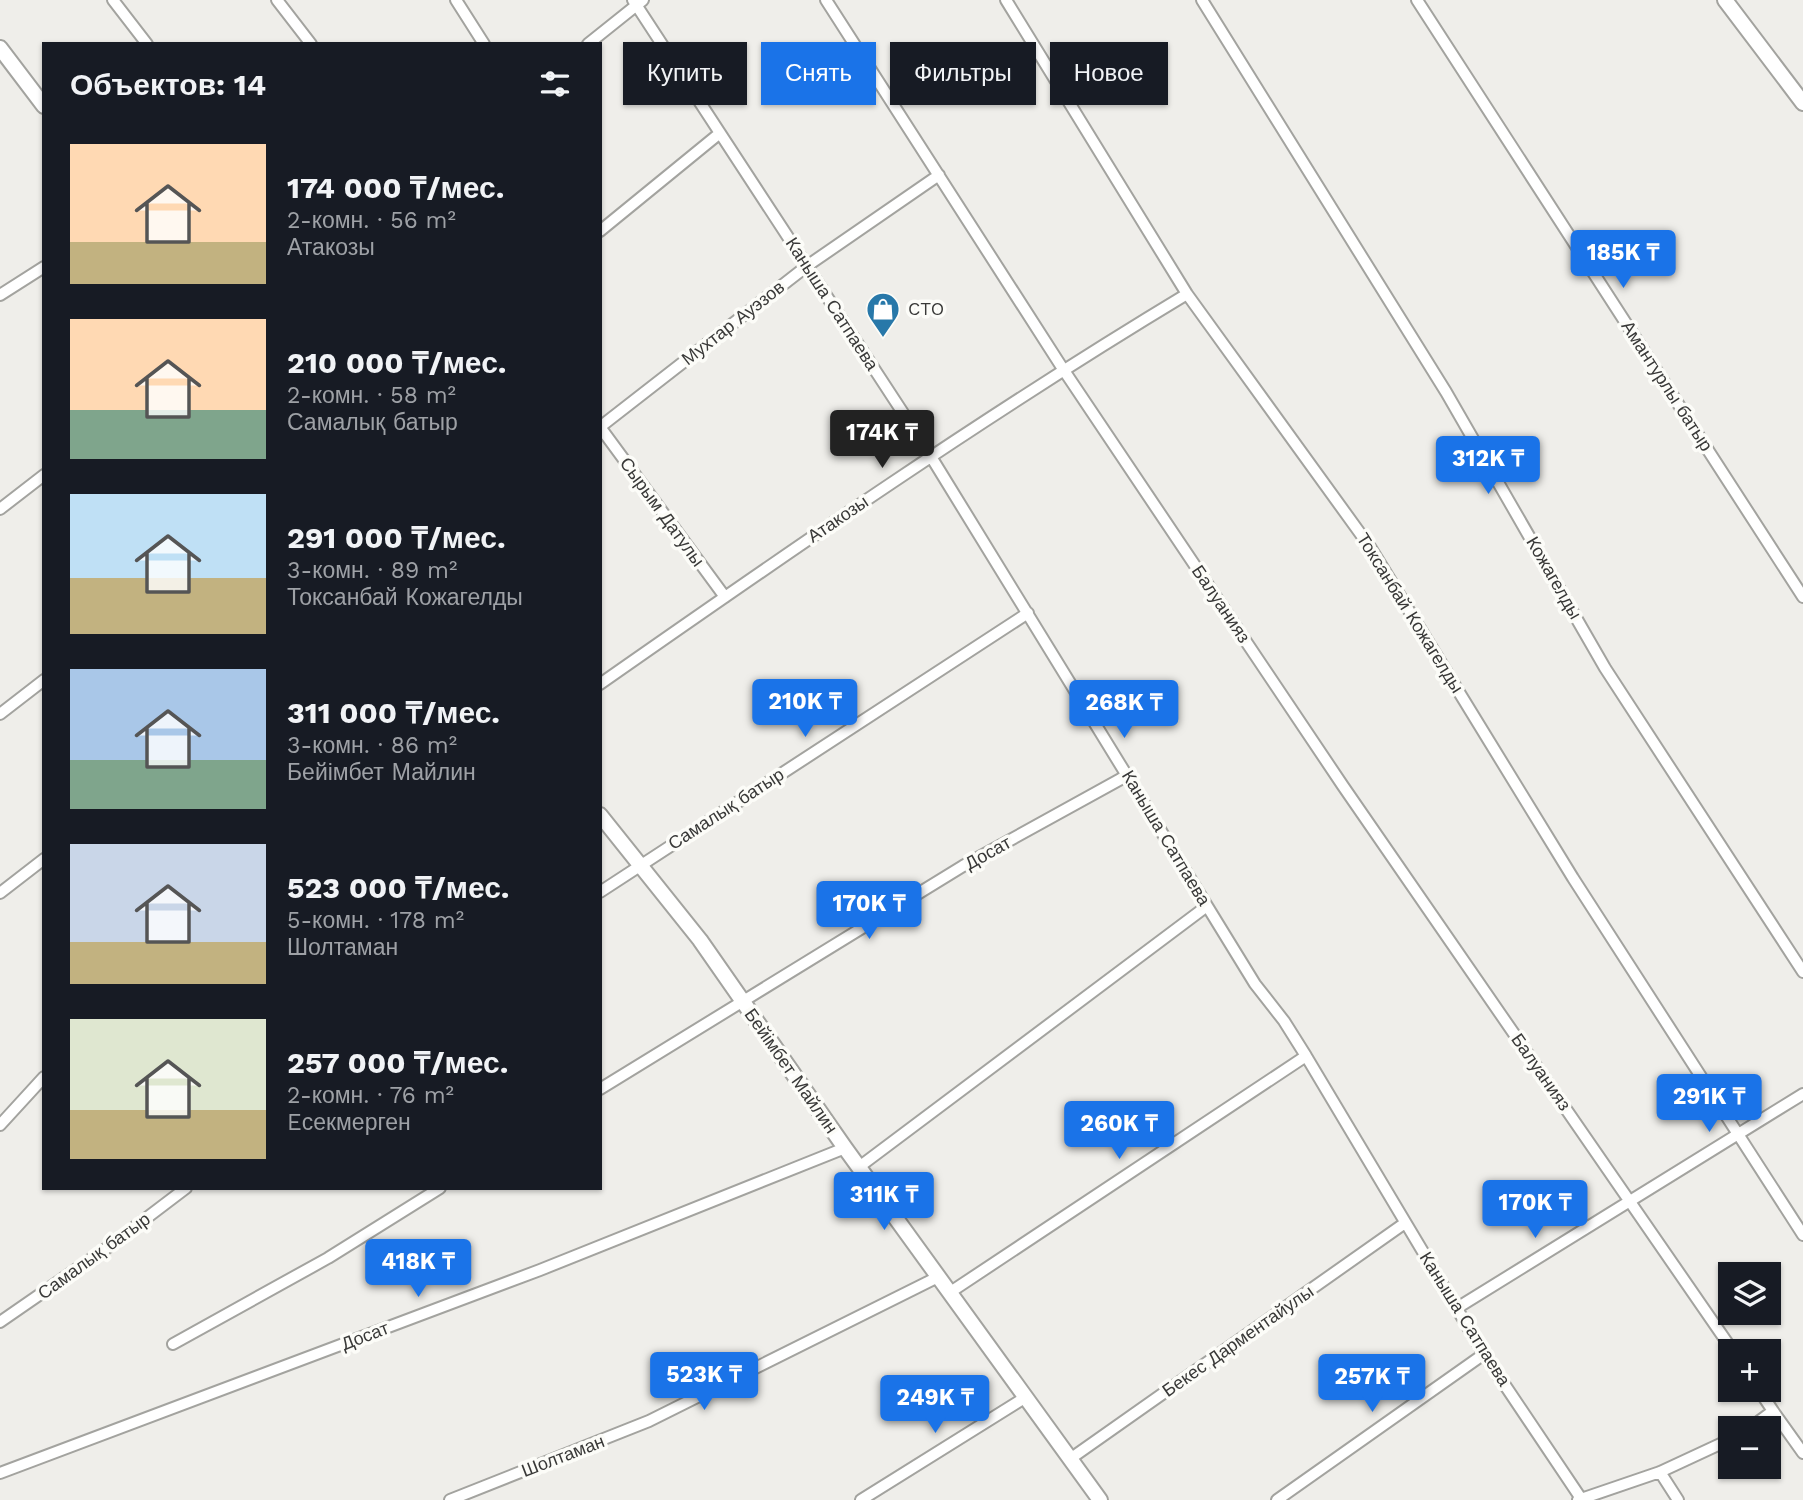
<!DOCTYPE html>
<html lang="ru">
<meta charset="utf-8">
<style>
body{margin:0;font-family:"Work Sans",sans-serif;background:#242831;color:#f1f3f6;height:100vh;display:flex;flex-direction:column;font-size:26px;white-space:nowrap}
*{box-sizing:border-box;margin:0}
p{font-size:23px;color:#9ea1a6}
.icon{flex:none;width:38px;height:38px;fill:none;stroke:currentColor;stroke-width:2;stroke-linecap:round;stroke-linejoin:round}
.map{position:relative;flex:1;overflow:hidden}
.sheet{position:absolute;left:42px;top:42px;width:560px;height:1148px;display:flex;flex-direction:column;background:#171b24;border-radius:0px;box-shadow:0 2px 5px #0004}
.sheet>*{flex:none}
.banner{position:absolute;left:623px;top:42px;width:665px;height:63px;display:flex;gap:14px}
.controls{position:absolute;left:1718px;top:1262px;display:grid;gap:14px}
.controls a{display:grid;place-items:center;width:63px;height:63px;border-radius:0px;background:#171b24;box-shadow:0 2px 5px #0004;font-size:35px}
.price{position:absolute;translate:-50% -60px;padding:0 16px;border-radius:7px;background:#1a73e8;color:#fff;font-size:23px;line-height:46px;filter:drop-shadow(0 2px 4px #0008)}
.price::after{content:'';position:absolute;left:50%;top:42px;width:21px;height:16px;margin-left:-10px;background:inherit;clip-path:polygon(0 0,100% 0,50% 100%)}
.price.current{background:#222;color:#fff}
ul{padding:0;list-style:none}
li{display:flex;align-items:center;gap:21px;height:175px;padding:0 28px}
li span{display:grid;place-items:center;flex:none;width:196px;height:140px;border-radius:0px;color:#555}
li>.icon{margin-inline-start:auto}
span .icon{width:84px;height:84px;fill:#fffc;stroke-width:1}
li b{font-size:30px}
h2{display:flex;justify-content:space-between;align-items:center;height:84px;padding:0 28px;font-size:30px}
.chip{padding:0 24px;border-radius:0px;background:#171b24;box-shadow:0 2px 5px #0004;font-size:24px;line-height:63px}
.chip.current{background:#1a73e8;color:#fff}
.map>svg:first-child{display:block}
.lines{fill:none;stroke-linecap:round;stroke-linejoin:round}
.street-casing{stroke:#a3a39f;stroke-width:14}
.secondary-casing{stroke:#a3a39f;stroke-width:18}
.street{stroke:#fff;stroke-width:10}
.secondary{stroke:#fff;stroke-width:14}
.labels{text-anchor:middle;stroke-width:7;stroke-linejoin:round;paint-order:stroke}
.street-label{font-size:18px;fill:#393938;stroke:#fcfcf8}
.poi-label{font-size:18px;fill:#393938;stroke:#fcfcf8;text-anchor:start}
</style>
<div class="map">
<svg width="1803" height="1500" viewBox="0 0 1803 1500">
<rect width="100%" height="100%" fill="#efeeea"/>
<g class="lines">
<defs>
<path id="street" d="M113 0 147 44
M277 0 311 44
M456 0 484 44
M633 0 922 442 1255 984 1284 1021 1306 1056 1484 1354 1582 1500
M826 0 1063 369 1343 786 1733 1351
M1006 0 1187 294 1370 547 1573 878 1803 1235
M1202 0 1446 392 1605 668 1803 972
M1417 0 1803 597
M588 44 643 0
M600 231 720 133
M0 295 44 267
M600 427 807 266 939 175
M600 427 725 597
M0 509 44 475
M600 684C793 549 986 415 1187 294
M0 714 44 680
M600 892 1028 613
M0 893 44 859
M600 1089 963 866 1128 775
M0 1125 44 1077
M859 1167 1207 906
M949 1293 1306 1056
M1457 1308 1803 1094
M0 1322 107 1248 186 1188
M173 1344 328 1258 440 1188
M1773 1411 1803 1453
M1750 1428 1773 1411 1759 1390
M1070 1459 1405 1223
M1660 1472 1678 1500
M0 1473 540 1270 845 1148
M450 1500 649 1421 938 1277
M861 1500 1026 1397
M1277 1500 1484 1354
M1578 1500 1660 1472 1731 1439"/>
<path id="secondary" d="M1725 0 1803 103
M0 48 44 106
M600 815 700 940 845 1148 1100 1500"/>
</defs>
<!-- street casing -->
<use href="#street" class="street-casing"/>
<!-- secondary casing -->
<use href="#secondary" class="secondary-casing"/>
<!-- street -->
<use href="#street" class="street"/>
<!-- secondary -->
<use href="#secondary" class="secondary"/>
</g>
<!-- icons -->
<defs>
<symbol id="shop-pin" viewBox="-11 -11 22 30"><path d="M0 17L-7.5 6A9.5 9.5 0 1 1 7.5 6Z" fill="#2878a9" stroke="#fcfcf8"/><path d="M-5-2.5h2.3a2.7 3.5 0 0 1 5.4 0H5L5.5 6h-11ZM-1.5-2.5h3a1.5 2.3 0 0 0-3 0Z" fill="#fff"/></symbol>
</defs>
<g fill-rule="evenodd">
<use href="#shop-pin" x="864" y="290" width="38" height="52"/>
</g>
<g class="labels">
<!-- street labels -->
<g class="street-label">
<text transform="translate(832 304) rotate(57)" y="6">Каныша Сатпаева</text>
<text transform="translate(733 323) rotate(-38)" y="6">Мухтар Ауэзов</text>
<text transform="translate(1667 386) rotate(57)" y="6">Амантурлы батыр</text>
<text transform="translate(662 512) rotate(54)" y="6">Сырым Датулы</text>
<text transform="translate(838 519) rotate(-34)" y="6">Атакозы</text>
<text transform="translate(1554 578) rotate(60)" y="6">Кожагелды</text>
<text transform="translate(1221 604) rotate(56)" y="6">Балуанияз</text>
<text transform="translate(1410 613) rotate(58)" y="6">Токсанбай Кожагелды</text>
<text transform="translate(726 809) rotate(-33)" y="6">Самалық батыр</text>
<text transform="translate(1166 838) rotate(59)" y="6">Каныша Сатпаева</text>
<text transform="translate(988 853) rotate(-29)" y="6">Досат</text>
<text transform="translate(791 1071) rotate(55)" y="6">Бейімбет Майлин</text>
<text transform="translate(1541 1072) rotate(55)" y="6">Балуанияз</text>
<text transform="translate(94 1256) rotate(-36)" y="6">Самалық батыр</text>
<text transform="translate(1465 1319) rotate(58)" y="6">Каныша Сатпаева</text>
<text transform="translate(365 1336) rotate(-21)" y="6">Досат</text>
<text transform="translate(1238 1341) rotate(-35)" y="6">Бекес Дарментайулы</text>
<text transform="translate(563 1456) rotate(-21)" y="6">Шолтаман</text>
</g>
<!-- poi labels -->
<g class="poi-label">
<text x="908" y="315">CTO</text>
</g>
</g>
</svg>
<div class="controls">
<a><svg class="icon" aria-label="layers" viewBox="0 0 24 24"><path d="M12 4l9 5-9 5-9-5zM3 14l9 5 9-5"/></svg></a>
<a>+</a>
<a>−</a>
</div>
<b class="price" style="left:1623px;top:290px">185K ₸</b>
<b class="price current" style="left:882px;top:470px">174K ₸</b>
<b class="price" style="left:1488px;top:496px">312K ₸</b>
<b class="price" style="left:805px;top:739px">210K ₸</b>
<b class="price" style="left:1124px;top:740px">268K ₸</b>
<b class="price" style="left:869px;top:941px">170K ₸</b>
<b class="price" style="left:1709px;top:1134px">291K ₸</b>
<b class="price" style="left:1119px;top:1161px">260K ₸</b>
<b class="price" style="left:884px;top:1232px">311K ₸</b>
<b class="price" style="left:1535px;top:1240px">170K ₸</b>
<b class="price" style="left:418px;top:1299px">418K ₸</b>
<b class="price" style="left:704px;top:1412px">523K ₸</b>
<b class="price" style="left:1372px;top:1414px">257K ₸</b>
<b class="price" style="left:935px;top:1435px">249K ₸</b>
<div class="banner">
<a class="chip">Купить</a>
<a class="chip current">Снять</a>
<a class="chip">Фильтры</a>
<a class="chip">Новое</a>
</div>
<section class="sheet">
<h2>Объектов: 14<svg class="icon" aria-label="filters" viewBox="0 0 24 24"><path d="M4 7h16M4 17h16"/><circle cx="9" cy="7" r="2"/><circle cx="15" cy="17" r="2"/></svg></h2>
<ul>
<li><span style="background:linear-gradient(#ffd9b3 70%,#c2b280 0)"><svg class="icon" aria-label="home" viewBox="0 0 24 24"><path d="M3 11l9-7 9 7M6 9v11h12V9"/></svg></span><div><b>174 000 ₸/мес.</b><p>2-комн. · 56 m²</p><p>Атакозы</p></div></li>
<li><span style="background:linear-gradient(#ffd9b3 65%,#7fa58c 0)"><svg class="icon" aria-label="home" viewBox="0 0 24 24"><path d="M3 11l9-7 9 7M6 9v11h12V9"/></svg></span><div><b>210 000 ₸/мес.</b><p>2-комн. · 58 m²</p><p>Самалық батыр</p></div></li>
<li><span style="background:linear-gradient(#bfe0f5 60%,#c2b280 0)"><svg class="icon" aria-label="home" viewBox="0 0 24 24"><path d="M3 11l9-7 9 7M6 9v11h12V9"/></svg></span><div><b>291 000 ₸/мес.</b><p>3-комн. · 89 m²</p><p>Токсанбай Кожагелды</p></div></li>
<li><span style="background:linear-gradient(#a9c7e8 65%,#7fa58c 0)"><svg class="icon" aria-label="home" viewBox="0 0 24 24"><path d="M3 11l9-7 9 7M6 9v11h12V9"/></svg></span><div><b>311 000 ₸/мес.</b><p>3-комн. · 86 m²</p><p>Бейімбет Майлин</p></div></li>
<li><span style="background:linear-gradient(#c9d6e8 70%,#c2b280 0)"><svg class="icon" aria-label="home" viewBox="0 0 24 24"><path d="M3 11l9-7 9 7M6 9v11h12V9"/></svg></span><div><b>523 000 ₸/мес.</b><p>5-комн. · 178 m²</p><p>Шолтаман</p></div></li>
<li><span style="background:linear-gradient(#dfe7d0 65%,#c2b280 0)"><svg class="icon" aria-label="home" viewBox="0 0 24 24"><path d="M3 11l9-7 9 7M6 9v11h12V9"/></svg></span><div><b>257 000 ₸/мес.</b><p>2-комн. · 76 m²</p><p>Eсекмерген</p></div></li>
</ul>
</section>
</div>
